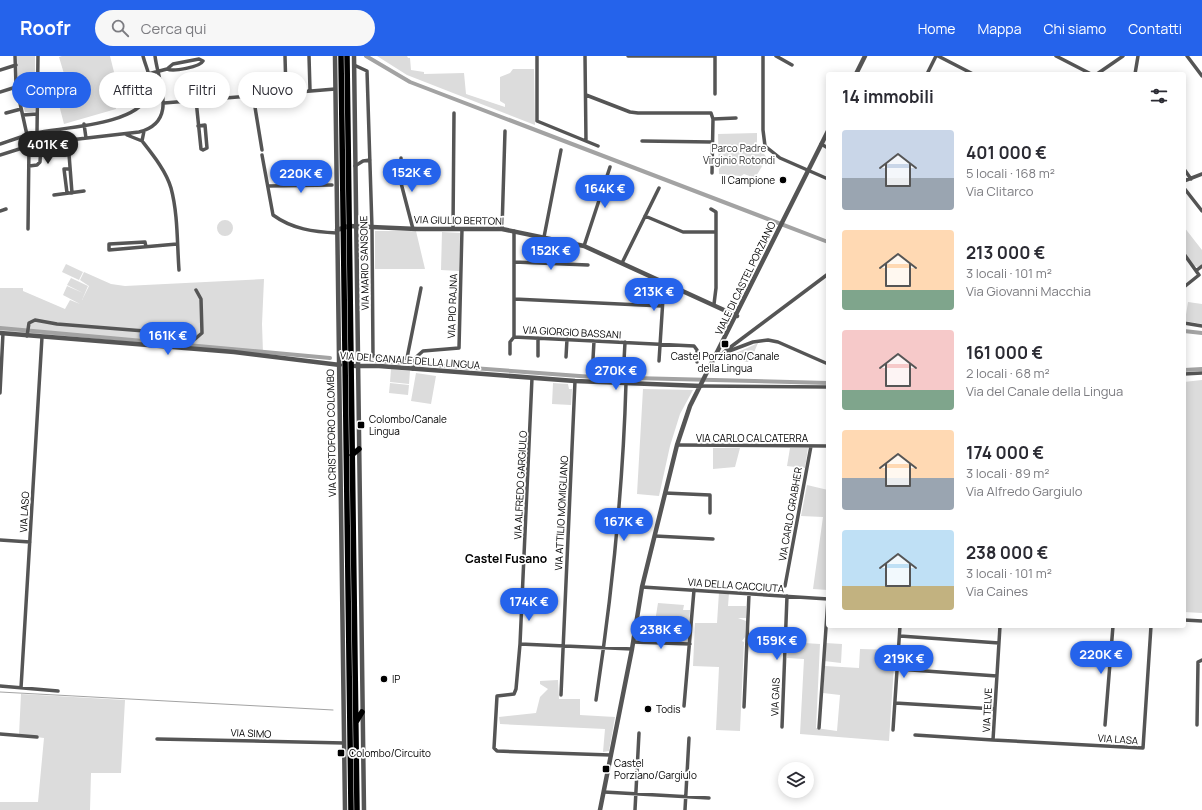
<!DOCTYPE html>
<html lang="it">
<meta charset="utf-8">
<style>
body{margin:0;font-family:Manrope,sans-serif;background:#f7f7f7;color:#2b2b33;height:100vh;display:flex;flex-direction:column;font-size:15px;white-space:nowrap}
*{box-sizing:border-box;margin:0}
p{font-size:13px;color:#7c7c81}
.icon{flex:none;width:22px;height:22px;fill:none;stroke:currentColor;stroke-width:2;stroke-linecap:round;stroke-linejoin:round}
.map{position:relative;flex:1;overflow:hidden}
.panel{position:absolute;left:826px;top:16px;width:360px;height:556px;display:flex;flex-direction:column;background:#fff;border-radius:4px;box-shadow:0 2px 10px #0003}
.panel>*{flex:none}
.guide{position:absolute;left:12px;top:16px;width:380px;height:36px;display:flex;gap:8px}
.fabs{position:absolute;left:778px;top:706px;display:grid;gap:8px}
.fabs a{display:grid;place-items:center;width:36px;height:36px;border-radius:50%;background:#fff;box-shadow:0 2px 10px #0003;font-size:20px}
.price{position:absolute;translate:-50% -34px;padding:0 9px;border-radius:14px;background:#2563eb;color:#fff;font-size:13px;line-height:26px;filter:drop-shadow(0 1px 2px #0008)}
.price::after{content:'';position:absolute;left:50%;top:24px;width:12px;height:9px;margin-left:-6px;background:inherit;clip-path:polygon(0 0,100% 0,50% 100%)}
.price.selected{background:#222;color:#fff}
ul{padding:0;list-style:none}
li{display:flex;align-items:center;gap:12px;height:100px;padding:0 16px}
li span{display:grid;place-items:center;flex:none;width:112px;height:80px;border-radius:4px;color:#555}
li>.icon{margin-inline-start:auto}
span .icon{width:48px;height:48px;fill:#fffc;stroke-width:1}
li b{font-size:17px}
h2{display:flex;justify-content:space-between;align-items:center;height:48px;padding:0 16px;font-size:17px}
.pill{padding:0 14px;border-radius:18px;background:#fff;box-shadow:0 2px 10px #0003;font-size:14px;line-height:36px}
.pill.selected{background:#2563eb;color:#fff}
header{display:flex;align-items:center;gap:24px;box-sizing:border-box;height:56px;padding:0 20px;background:#2563eb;color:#fff}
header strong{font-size:19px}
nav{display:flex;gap:22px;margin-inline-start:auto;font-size:14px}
.search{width:280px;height:36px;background:#f7f7f7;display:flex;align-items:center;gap:10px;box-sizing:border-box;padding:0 14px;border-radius:22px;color:#7c7c81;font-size:15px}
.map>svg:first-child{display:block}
.green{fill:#dcdcdc}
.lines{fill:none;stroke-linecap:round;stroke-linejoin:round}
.stream{stroke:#a3a3a3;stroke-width:1}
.canal{stroke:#a3a3a3;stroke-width:4}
.minor{stroke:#555;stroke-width:3.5}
.tertiary{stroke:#555;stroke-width:4.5}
.primary{stroke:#000;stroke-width:5.5}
.poi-dot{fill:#000;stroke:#fff;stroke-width:1.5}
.labels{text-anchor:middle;stroke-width:3.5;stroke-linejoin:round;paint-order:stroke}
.park-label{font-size:10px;fill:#333;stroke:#fff}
.poi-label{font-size:10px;fill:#000;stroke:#fff;text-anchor:start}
.street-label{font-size:10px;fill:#000;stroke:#fff}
.quarter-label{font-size:12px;font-weight:bold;fill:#000;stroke:#fff}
</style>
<header>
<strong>Roofr</strong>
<div class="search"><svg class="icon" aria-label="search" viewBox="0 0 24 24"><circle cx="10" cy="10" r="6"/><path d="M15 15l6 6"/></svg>Cerca qui</div>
<nav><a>Home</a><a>Mappa</a><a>Chi siamo</a><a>Contatti</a></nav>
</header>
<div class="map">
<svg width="1202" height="754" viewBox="0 0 1202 754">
<rect width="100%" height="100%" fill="#fff"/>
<!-- green -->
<path class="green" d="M17 0H35V55L33 56H25L18 30Z
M62 0H110L117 28 110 30 116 53 64 68 58 45 64 44 58 23 65 21 59 1Z
M377 0H407L408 2H410L411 14 424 16V18L464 17 466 38 505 51V48L500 45V21L510 17 513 13H534L535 69 407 19Z
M757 77V88L767 102 755 122 744 118 741 120 719 118 718 78Z
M217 172a8 8 0 1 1 16 0a8 8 0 1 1-16 0Z
M1184 171 1202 194V208L1198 211 1194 210 1184 197Z
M375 175H416L425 213H375Z
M442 176 460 177 459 215 441 214Z
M66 208 83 216 79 224 62 216Z
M84 216 111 228 125 230 264 223 262 268 263 297 0 275V232H23V235L65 253 70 244 80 248 63 239 67 230 83 237 67 229 71 222 88 230 82 244 89 230 80 224Z
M1188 246 1202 248V268L1185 265Z
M758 287 752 301 748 306H745L734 300V298Z
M391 313 410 315 409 328 390 326Z
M416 317 436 320 431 348 411 345Z
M1202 324V557L1184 556V326Z
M390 327 409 329 408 339 389 337Z
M553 327 568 328 569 333H572L571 349 552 348Z
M643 333 693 334 680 358 670 390 659 440 637 438Z
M713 392H740L735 411 713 413Z
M790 392H808L805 412 787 410Z
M807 429 828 434V534L813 533 823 461 801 460Z
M719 536 729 537 728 550H746V562H738L746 565 745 581 742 585 744 586 740 675 716 674 719 611 693 610 695 567H717Z
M658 547 684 549 683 554H690L688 586 652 584Z
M788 586 820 588 816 672 837 675 840 639 823 637 825 610 859 612 860 593 895 594 889 685 800 678 804 603 787 602Z
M825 587 842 588 841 607 824 605Z
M558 624 559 643H580V659L615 661 609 695 603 696 605 673 500 668 499 661 536 657 540 641 548 633 540 628V625Z
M21 638 125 644 121 717H91L90 754H0V746H38L44 682 19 679Z"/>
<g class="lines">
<!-- stream -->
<path class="stream" d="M0 636 333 654"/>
<!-- canal -->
<path class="canal" d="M366 0 410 26 828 186
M0 272 330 302
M1184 275 1202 277
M364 304 593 321 828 327
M1184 314 1202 313"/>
<!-- minor -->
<path class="minor" d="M15 0 16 29 27 79
M285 0 286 36
M309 0 310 34
M537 0V65L598 90
M585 0 586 85
M628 0H715
M715 0V38
M763 0V74L765 90 780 102 828 123
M776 0 792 9
M938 0 973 18
M1056 0 1091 18
M1187 0 1202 20
M354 9 367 15 372 172 373 300 414 303
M0 14 16 9
M148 18 167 13 173 8 199 3 203 5C200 11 173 16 167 13
M927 18 936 0
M1097 18 1123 0
M1135 18 1138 0
M0 36 16 31
M253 39 262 94
M586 39 630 56 638 57H711L713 63 712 117
M196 44 201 93 203 94 207 92 205 69 198 70
M164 47 335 33
M6 57 21 53
M23 59 37 58
M713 63 736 62
M84 68 86 82
M37 77 38 0
M127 79 142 85 144 75
M68 85 72 137
M142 85C153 99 166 115 171 132 178 158 177 187 179 214
M642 85 712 86
M0 88C12 84 23 80 35 77 64 71 135 70 149 39 154 26 146 12 143 0
M821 88 828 92
M0 99 35 88 139 76C179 66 158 26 155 0
M262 99 273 159C292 173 314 176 337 177
M401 102V127L413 173
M29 110 37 109 40 106 41 88
M355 110 363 105 370 104
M1184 113 1191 123
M1184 125 1202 118
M268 130 332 129
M1184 132 1202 155
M67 137 64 113H70
M54 139 84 135
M711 153 716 156V232L714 248
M0 155 6 153
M645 160 683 176H716
M28 173 29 89
M453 173 454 57
M502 173 505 75
M514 175V281L694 290 697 294V306
M544 181 561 94
M584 190 610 111
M146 191 145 186 109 188V194L177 188
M1184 198 1199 219 1184 231
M514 206 588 209
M622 207 659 132
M1197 214 1202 210
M514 243 662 250
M1184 267 1202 270
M27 280 29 267 35 264 57 268 182 278 195 283 202 277 201 243 196 234
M724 296 828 218
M510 298V286L514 281
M538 300V282
M716 300 753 286 768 284 778 286 828 308
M566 301 567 283
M407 302 421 232
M593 303 594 285
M624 305 625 286
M659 305 664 227
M413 313 414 303 423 295 459 292 462 173
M1184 318 1202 317
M532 322 520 588 516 633 514 638 497 640 494 692 497 695 610 699
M701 330 828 331
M0 337 3 277
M677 389 828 390
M665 437 710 439V457
M655 480 713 483
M0 484 30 486
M785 530 811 390
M642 531 828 543
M1184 564 1202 565
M900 580 999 587
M633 586 690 588
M520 588 632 593
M897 613 997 620
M0 630 58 635
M21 632 42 281
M561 639 575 325
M596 644C612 538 623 433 626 327
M895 647 995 653
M684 650 694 534
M744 651 749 538
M1105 669 1113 570
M1197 669 1198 606 1202 604
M782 671 787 540
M819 672 828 543
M893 674 900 570
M0 678 37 681
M915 679 993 684 1000 570
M157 683 344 687
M993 684 1143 692 1151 570
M604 736 709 742
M635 754 639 677
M685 754 689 682"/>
<!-- tertiary -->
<path class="tertiary" d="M335 0 345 754
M354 0 364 754
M856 18 865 0
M337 174 349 170 417 173H502L584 190 737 260
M0 277 234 296 340 309
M355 310H379L575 325 701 330
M600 754 632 593 642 531 677 389 690 350 828 75"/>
<!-- primary -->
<path class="primary" d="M341 0 351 754
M347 0 357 754
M352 399 359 393
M356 666 362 656"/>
</g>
<!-- markers -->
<g class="poi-dot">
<circle cx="783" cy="124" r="4"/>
<rect x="721" y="284" width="8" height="8" rx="2"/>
<rect x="357" y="365" width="8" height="8" rx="2"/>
<circle cx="384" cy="623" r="4"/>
<circle cx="648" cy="653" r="4"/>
<rect x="337" y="693" width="8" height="8" rx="2"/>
<rect x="602" y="709" width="8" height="8" rx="2"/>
</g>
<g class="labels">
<!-- park labels -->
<g class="park-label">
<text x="739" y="96">Parco Padre<tspan x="739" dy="12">Virginio Rotondi</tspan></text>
</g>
<!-- poi labels -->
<g class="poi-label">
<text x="775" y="128" text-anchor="end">Il Campione</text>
<text x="725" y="304" text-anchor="middle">Castel Porziano/Canale<tspan x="725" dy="12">della Lingua</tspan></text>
<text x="369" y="367">Colombo/Canale<tspan x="369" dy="12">Lingua</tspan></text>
<text x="392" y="627">IP</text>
<text x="656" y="657">Todis</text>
<text x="349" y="701">Colombo/Circuito</text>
<text x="614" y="711">Castel<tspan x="614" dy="12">Porziano/Gargiulo</tspan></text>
</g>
<!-- street labels -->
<g class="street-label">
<text transform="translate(459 164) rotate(1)" y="4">VIA GIULIO BERTONI</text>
<text transform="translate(364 207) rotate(-91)" y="4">VIA MARIO SANSONE</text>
<text transform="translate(745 222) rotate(-64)" y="4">VIALE DI CASTEL PORZIANO</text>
<text transform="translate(452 250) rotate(-88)" y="4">VIA PIO RAJNA</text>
<text transform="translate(572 276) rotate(3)" y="4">VIA GIORGIO BASSANI</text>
<text transform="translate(410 304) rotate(4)" y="4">VIA DEL CANALE DELLA LINGUA</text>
<text transform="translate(331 377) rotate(-91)" y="4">VIA CRISTOFORO COLOMBO</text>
<text x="752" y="386">VIA CARLO CALCATERRA</text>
<text transform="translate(520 429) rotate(-87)" y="4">VIA ALFREDO GARGIULO</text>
<text transform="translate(24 456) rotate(-87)" y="4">VIA LASO</text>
<text transform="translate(561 457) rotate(-87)" y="4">VIA ATTILIO MOMIGLIANO</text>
<text transform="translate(790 458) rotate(-80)" y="4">VIA CARLO GRABHER</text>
<text transform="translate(736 529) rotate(4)" y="4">VIA DELLA CACCIUTA</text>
<text transform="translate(775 641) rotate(-88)" y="4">VIA GAIS</text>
<text transform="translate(987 654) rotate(-87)" y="4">VIA TELVE</text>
<text transform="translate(251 677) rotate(2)" y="4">VIA SIMO</text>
<text transform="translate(1118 683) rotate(4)" y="4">VIA LASA</text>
</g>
<!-- quarter labels -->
<g class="quarter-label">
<text x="506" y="507">Castel Fusano</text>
</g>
</g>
</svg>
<div class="fabs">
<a><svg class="icon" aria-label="layers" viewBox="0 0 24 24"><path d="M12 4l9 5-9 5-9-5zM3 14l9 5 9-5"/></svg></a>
</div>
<b class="price selected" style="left:48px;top:109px">401K €</b>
<b class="price" style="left:412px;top:137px">152K €</b>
<b class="price" style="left:301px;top:138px">220K €</b>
<b class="price" style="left:605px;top:153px">164K €</b>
<b class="price" style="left:551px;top:215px">152K €</b>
<b class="price" style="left:654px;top:256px">213K €</b>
<b class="price" style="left:168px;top:300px">161K €</b>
<b class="price" style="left:616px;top:335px">270K €</b>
<b class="price" style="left:624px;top:486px">167K €</b>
<b class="price" style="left:529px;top:566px">174K €</b>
<b class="price" style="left:661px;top:594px">238K €</b>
<b class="price" style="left:777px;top:605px">159K €</b>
<b class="price" style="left:1101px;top:619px">220K €</b>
<b class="price" style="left:904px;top:623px">219K €</b>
<div class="guide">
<a class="pill selected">Compra</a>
<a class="pill">Affitta</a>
<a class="pill">Filtri</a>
<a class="pill">Nuovo</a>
</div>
<section class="panel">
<h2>14 immobili<svg class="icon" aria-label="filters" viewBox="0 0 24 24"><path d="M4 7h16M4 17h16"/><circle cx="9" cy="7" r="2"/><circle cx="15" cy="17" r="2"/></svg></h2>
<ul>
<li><span style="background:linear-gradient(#c9d6e8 60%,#9aa5b1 0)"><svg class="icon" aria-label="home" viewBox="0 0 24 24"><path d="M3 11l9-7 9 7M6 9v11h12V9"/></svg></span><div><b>401 000 €</b><p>5 locali · 168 m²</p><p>Via Clitarco</p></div></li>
<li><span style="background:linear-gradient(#ffd9b3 75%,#7fa58c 0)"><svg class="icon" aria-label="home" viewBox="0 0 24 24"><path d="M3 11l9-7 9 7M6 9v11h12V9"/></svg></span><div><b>213 000 €</b><p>3 locali · 101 m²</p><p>Via Giovanni Macchia</p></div></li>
<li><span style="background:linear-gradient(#f6c9c9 75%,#7fa58c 0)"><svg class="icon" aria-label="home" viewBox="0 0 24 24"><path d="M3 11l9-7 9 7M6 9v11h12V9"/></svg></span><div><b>161 000 €</b><p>2 locali · 68 m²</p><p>Via del Canale della Lingua</p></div></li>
<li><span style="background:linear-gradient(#ffd9b3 60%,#9aa5b1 0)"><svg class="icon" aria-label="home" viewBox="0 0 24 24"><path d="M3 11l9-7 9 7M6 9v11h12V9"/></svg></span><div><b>174 000 €</b><p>3 locali · 89 m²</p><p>Via Alfredo Gargiulo</p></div></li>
<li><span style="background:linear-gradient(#bfe0f5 70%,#c2b280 0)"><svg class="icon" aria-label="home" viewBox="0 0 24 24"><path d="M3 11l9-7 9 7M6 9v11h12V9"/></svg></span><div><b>238 000 €</b><p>3 locali · 101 m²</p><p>Via Caines</p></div></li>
</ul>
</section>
</div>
